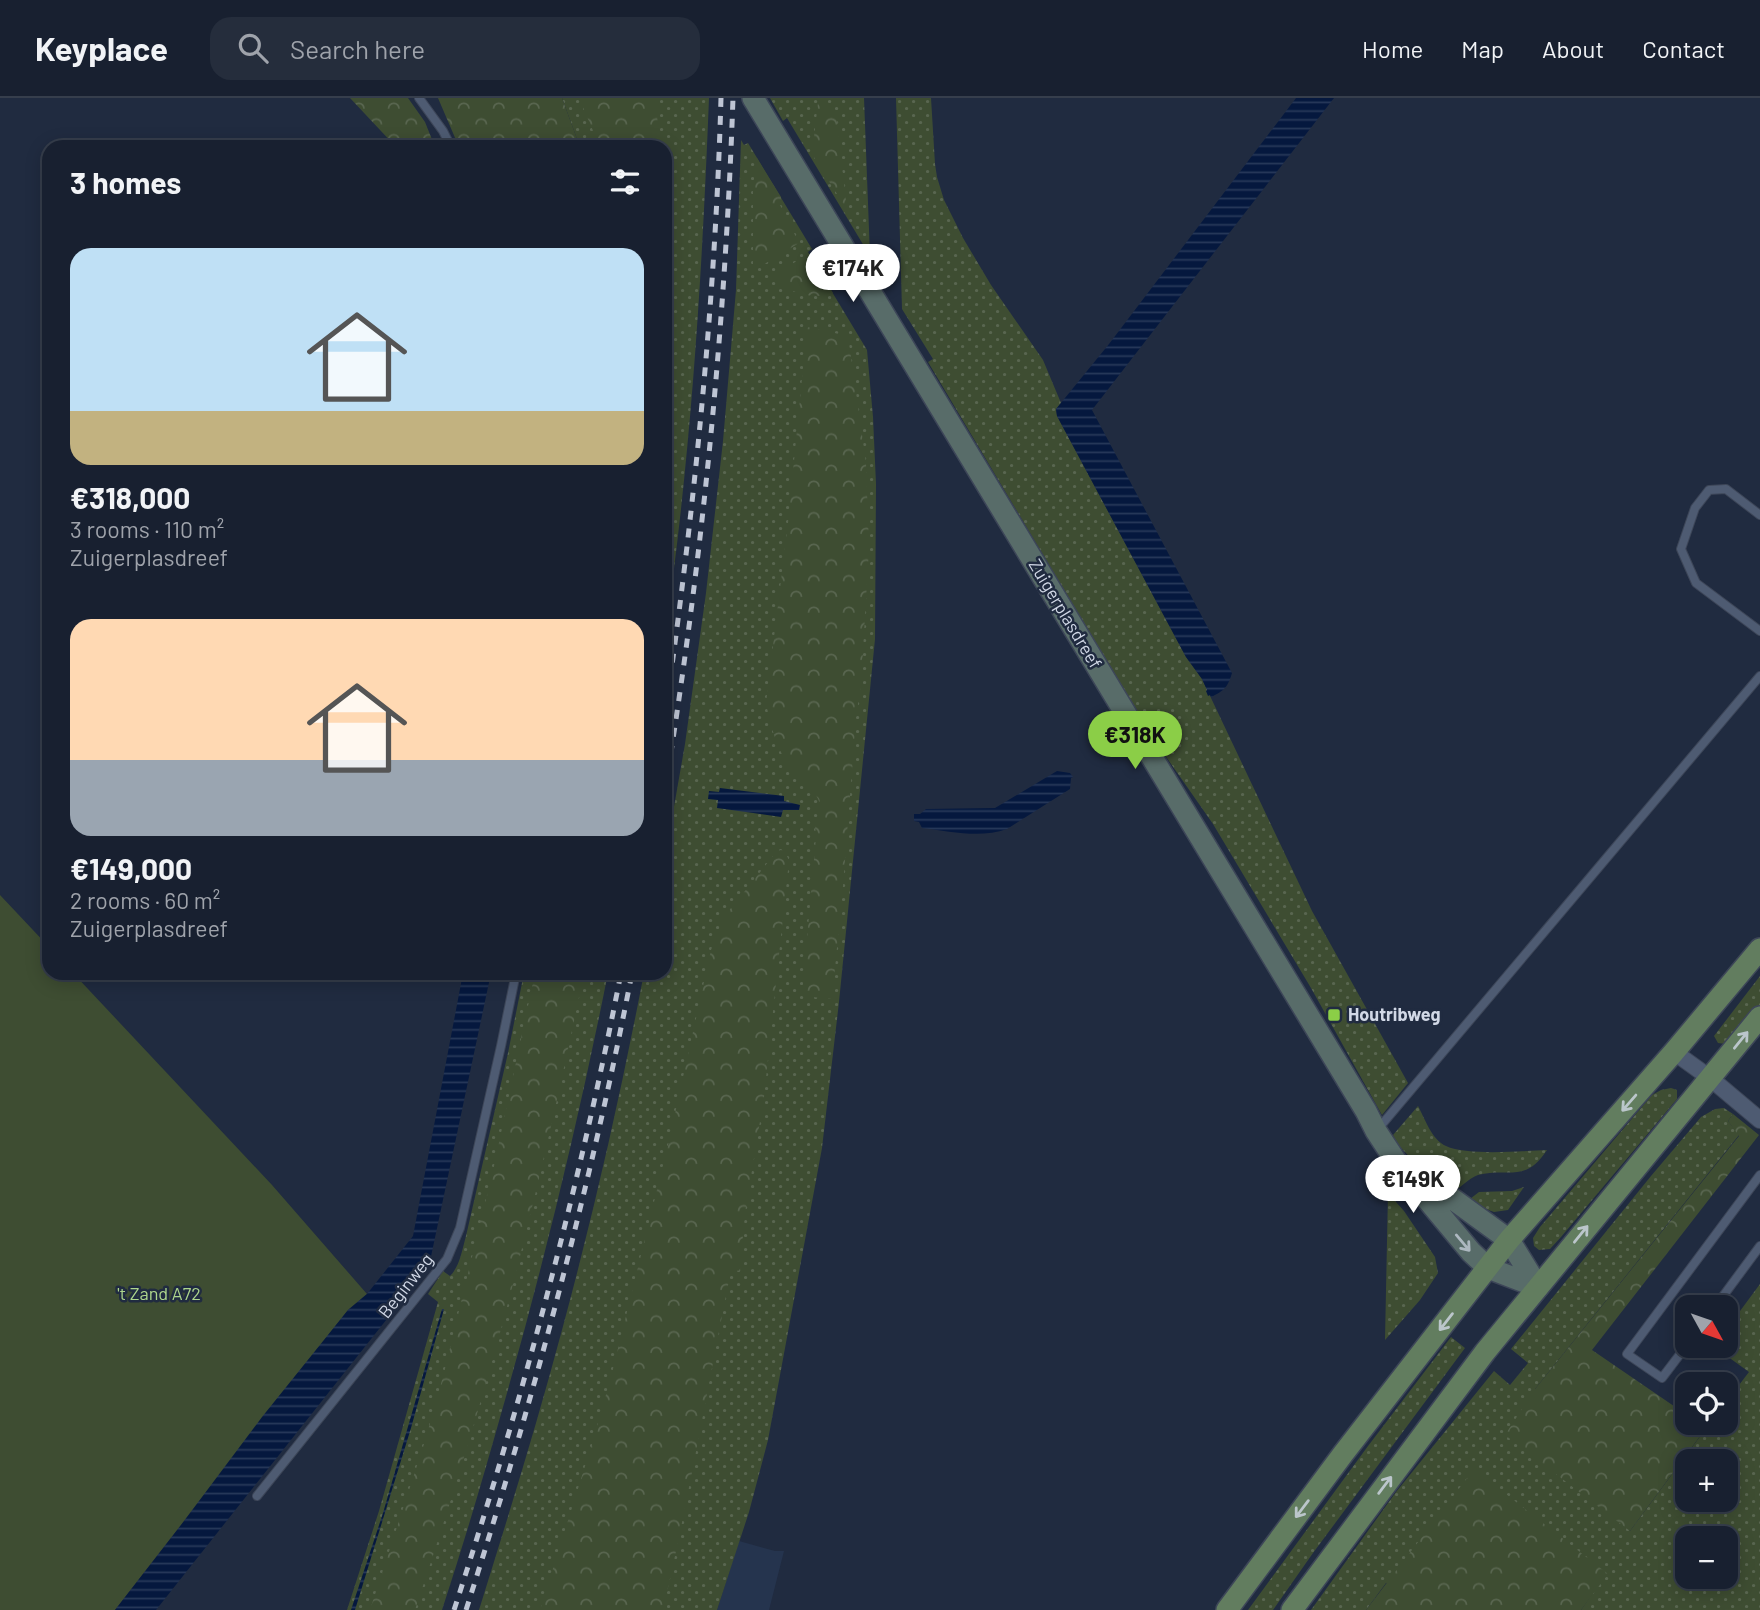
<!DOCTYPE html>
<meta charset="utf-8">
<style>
body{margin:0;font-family:Barlow,sans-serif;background:#252d3c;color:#f1f3f6;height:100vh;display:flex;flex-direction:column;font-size:26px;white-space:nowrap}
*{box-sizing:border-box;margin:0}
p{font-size:23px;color:#9fa3ab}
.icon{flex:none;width:38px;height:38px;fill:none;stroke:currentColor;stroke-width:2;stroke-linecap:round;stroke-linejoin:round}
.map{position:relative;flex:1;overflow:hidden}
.panel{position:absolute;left:42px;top:42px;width:630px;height:840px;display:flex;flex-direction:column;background:#182030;border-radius:21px;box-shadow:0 4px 18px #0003,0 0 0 2px #363e4c}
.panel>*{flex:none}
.needle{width:46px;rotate:130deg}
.buttons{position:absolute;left:1675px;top:1197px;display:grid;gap:14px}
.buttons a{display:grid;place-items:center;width:63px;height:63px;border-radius:14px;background:#182030;box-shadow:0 4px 18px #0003,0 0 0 2px #363e4c;font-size:35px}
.price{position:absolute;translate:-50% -60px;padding:0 16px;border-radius:24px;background:#fff;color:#222;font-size:23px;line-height:46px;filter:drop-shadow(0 2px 4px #0008)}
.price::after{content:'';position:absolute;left:50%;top:42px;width:21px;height:16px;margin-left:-10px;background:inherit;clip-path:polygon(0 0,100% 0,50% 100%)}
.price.selected{background:#8bce47;color:#111}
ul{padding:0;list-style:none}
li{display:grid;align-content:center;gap:14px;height:371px;padding:0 28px}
li span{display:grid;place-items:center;height:217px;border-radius:21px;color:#555}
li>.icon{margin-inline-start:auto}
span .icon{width:126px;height:126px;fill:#fffc;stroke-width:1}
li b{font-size:30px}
h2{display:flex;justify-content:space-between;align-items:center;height:84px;padding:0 28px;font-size:30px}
header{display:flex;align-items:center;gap:42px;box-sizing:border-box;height:98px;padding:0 35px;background:#182030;border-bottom:2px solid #363e4c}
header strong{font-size:33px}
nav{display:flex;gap:38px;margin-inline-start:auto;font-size:24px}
.search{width:490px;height:63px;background:#252d3c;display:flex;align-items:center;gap:18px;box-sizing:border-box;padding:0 24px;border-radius:21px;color:#9fa3ab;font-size:26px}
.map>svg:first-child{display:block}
.built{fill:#25344e}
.grass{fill:url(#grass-dots);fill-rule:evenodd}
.forest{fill:url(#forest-crowns)}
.park{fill:#3e4d32}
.water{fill:url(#water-rules)}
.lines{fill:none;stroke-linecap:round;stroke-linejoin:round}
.service-casing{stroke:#3d4658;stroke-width:10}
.minor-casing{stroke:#3d4658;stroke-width:18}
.secondary-casing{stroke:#3d4658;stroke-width:24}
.primary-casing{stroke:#3d4658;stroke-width:24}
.service{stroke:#4e5b72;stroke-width:8}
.minor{stroke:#4e5b72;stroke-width:16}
.secondary{stroke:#586c69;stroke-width:21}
.primary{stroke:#627d5f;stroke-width:21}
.rail{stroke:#bec5d4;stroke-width:5;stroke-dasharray:9 9;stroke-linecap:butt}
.oneway{stroke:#bbc6cb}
.oneway2{stroke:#adb8c0}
.poi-dot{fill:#8bce47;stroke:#202b40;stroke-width:2.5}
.labels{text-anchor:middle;stroke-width:5;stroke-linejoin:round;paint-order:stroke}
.street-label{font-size:18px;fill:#d1d8e6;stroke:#202b40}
.poi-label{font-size:18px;font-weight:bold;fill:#d1d8e6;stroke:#202b40;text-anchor:start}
.park-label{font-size:18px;fill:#add68c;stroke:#202b40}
</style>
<header>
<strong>Keyplace</strong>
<div class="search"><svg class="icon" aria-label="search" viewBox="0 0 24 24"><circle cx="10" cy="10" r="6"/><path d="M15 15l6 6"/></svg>Search here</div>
<nav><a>Home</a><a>Map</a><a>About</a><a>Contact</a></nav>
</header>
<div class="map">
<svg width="1760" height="1512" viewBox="0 0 1760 1512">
<defs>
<pattern id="grass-dots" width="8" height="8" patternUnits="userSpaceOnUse" patternTransform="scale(1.75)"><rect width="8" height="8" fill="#3e4d32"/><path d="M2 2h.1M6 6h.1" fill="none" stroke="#596650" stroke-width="1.8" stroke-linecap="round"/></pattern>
<pattern id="forest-crowns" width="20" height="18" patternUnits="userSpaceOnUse" patternTransform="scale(1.75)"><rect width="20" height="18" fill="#3e4d32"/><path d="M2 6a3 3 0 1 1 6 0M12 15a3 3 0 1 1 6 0" fill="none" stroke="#596650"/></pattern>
<pattern id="water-rules" width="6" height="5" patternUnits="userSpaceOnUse" patternTransform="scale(1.75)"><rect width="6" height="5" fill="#05183e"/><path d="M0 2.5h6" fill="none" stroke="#28395a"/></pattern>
</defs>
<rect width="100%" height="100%" fill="#202b40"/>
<!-- built -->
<path class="built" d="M739 1443 775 1453H784L769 1512H717Z"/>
<!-- grass -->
<path class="grass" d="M562 0H709C702 179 691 359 665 537V256H671L672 246 665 244V49H580Z
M770 0H864L870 158 787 20 783 23Z
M896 0H931L935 66 937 79 944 102 963 140 991 187 1043 262 1061 305 1056 311 1057 318 1186 559 1202 581 1312 813 1408 985 1382 1017 1311 890 1213 726 1148 633 928 264 933 261 902 211Z
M741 42 744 47 748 45 812 151 808 154 867 252 873 319 876 386 875 541 839 904 822 1050 768 1342 749 1414 717 1512H479C508 1419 537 1326 562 1232 594 1114 621 995 644 875H665V760L685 646 706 495 723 343 736 192Z
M524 875H608C579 1021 544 1165 503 1309 484 1377 464 1445 442 1512H347L379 1413 438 1204 428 1196 443 1173 450 1178C460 1168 462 1152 466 1138L508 955Z
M1760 878V909L1726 946 1718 945 1714 938Z
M1671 990 1677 992V1001L1561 1139 1550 1151 1539 1152 1534 1148 1533 1140 1540 1129 1652 997 1661 992Z
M1418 1008C1425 1021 1432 1042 1446 1048 1467 1058 1522 1053 1547 1052 1525 1086 1508 1069 1478 1077 1469 1080 1459 1091 1451 1096L1442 1092 1398 1047 1393 1037Z
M1724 1010 1733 1016 1728 1023 1739 1037 1535 1291 1630 1433 1710 1325H1726V1304L1749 1274 1713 1248H1726V1232L1760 1186V1512H1581L1607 1475 1386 1485 1366 1512H1311L1396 1394 1494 1273 1510 1287 1528 1265 1511 1251 1651 1078 1701 1019 1715 1011ZM1687 1363H1726V1402H1687ZM1687 1440H1726V1479H1687Z
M1524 1089 1508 1112 1494 1114 1466 1104 1479 1094 1512 1093Z
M1388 1095 1404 1113 1435 1159 1438 1175 1420 1202 1385 1242Z
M1451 1239 1465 1250 1313 1455 1273 1512H1248L1368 1348Z"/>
<!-- forest -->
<path class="forest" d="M350 0H408L425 24 435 49H396Z
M438 0H562L580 49H459Z
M579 0H653L657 5 658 49H600Z
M818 5 836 14 847 112 812 56Z
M757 60 781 99 780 107 799 145 761 168 753 167V88Z
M809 156 833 195C811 203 787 194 771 178Z
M807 229 848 238 866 365 869 450 861 586 856 620 843 788 832 901 802 898 816 739 815 728C835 699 798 684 786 663 775 646 770 624 766 605L788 425Z
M781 752 784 753 788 760V772L764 999 745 1115 740 1173 731 1172C708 1286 689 1400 663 1512H540L591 1349 611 1279 669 1043 711 852 723 820 777 753Z
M535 875H584C565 967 545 1059 522 1150 492 1272 455 1393 415 1512H370L425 1343 444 1275 494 1068Z
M1733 1016 1759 1037 1592 1252 1687 1317V1325H1698L1706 1330 1630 1433 1505 1337 1535 1291 1739 1038 1728 1023Z
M1474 1371 1608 1476 1581 1512H1366Z"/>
<!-- park -->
<path class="park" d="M0 797 49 849V875H73L272 1087 367 1196 348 1212 115 1512H0Z"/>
<!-- water -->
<path class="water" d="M1296 0H1334L1092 312 1232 575C1228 589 1224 593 1211 599L1210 597 1208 598 1206 593 1207 592 1202 581 1186 559 1057 318 1056 311 1109 246Z
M1057 673 1070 675 1073 679 1071 680 1070 691 1007 731C980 741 949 733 922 730L919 724 914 723V716H920L926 711 995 710Z
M720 690 784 698V703L800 707 799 712H783L781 719 717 710 718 702 708 701 709 693 719 694Z
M463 875H491L429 1168 156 1512H115L181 1427 262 1319 348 1212 367 1196 413 1138Z
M442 1211H444L411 1330 355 1512H351L383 1415Z"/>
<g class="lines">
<defs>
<path id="service" d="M419 0 443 33 451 49
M665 250H668
M1760 417 1726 391 1709 392 1695 410 1681 451 1696 485 1760 533
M1378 1031 1760 578
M1715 1209 1760 1148
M1687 1247 1662 1280 1627 1256 1760 1077
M257 1398 447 1161 460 1130 501 948 516 875"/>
<path id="minor" d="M1674 954 1710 980 1760 1022"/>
<path id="secondary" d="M753 0 1366 1013 1376 1033 1397 1065 1471 1154 1488 1170 1538 1189
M1416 1071 1432 1086 1509 1142 1538 1189"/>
<path id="primary" d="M1227 1512 1343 1356 1509 1142 1674 954 1760 851
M1292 1512 1485 1254 1760 919"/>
</defs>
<!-- service casing -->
<use href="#service" class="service-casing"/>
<!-- minor casing -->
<use href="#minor" class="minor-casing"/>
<!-- secondary casing -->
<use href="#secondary" class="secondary-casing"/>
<!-- primary casing -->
<use href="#primary" class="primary-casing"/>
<!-- service -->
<use href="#service" class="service"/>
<!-- minor -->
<use href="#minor" class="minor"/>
<!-- secondary -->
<use href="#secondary" class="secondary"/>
<!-- primary -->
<use href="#primary" class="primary"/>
<!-- rail -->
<path class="rail" d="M665 618C694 413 715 207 721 0
M665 692C702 463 725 232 733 0
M454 1512C522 1304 579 1090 621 875
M466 1512C533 1303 590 1091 632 875"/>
</g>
<!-- one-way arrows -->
<defs><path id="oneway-shaft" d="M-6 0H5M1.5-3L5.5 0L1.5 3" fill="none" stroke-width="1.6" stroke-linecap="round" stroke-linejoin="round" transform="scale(1.75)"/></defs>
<g class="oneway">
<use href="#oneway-shaft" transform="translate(1741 942) rotate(-51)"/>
<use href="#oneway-shaft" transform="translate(1629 1005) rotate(131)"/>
<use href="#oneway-shaft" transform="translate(1581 1136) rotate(-51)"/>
<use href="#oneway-shaft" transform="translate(1446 1224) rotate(128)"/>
<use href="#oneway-shaft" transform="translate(1385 1387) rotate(-53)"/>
<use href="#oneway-shaft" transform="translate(1302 1411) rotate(127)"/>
</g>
<use class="oneway2" href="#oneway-shaft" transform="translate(1463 1145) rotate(50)"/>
<!-- markers -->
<rect class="poi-dot" x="1327" y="910" width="14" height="14" rx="3.5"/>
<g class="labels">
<!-- street labels -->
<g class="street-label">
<text transform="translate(1065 516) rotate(59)" y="6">Zuigerplasdreef</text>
<text transform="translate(406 1188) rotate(-52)" y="6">Beginweg</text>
</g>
<!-- poi labels -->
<g class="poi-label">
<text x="1348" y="923">Houtribweg</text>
</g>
<!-- park labels -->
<g class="park-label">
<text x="159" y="1202">'t Zand A72</text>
</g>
</g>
</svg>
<div class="buttons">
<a><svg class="needle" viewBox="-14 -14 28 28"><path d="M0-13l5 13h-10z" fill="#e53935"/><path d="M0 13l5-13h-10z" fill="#9fa3ab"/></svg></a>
<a><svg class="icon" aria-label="locate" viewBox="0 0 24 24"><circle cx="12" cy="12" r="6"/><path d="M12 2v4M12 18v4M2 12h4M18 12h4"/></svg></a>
<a>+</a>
<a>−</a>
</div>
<b class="price" style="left:853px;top:206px">€174K</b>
<b class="price selected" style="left:1135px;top:673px">€318K</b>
<b class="price" style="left:1413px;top:1117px">€149K</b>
<section class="panel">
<h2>3 homes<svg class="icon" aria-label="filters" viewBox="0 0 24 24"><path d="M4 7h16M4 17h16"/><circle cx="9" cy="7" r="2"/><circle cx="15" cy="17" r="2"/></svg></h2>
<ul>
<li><span style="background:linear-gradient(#bfe0f5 75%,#c2b280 0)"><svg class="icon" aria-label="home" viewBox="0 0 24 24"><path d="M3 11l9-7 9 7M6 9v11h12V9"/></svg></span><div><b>€318,000</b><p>3 rooms · 110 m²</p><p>Zuigerplasdreef</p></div></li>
<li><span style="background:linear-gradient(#ffd9b3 65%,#9aa5b1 0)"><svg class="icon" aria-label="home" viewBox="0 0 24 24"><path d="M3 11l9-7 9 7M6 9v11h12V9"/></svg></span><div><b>€149,000</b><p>2 rooms · 60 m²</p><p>Zuigerplasdreef</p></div></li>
</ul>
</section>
</div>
